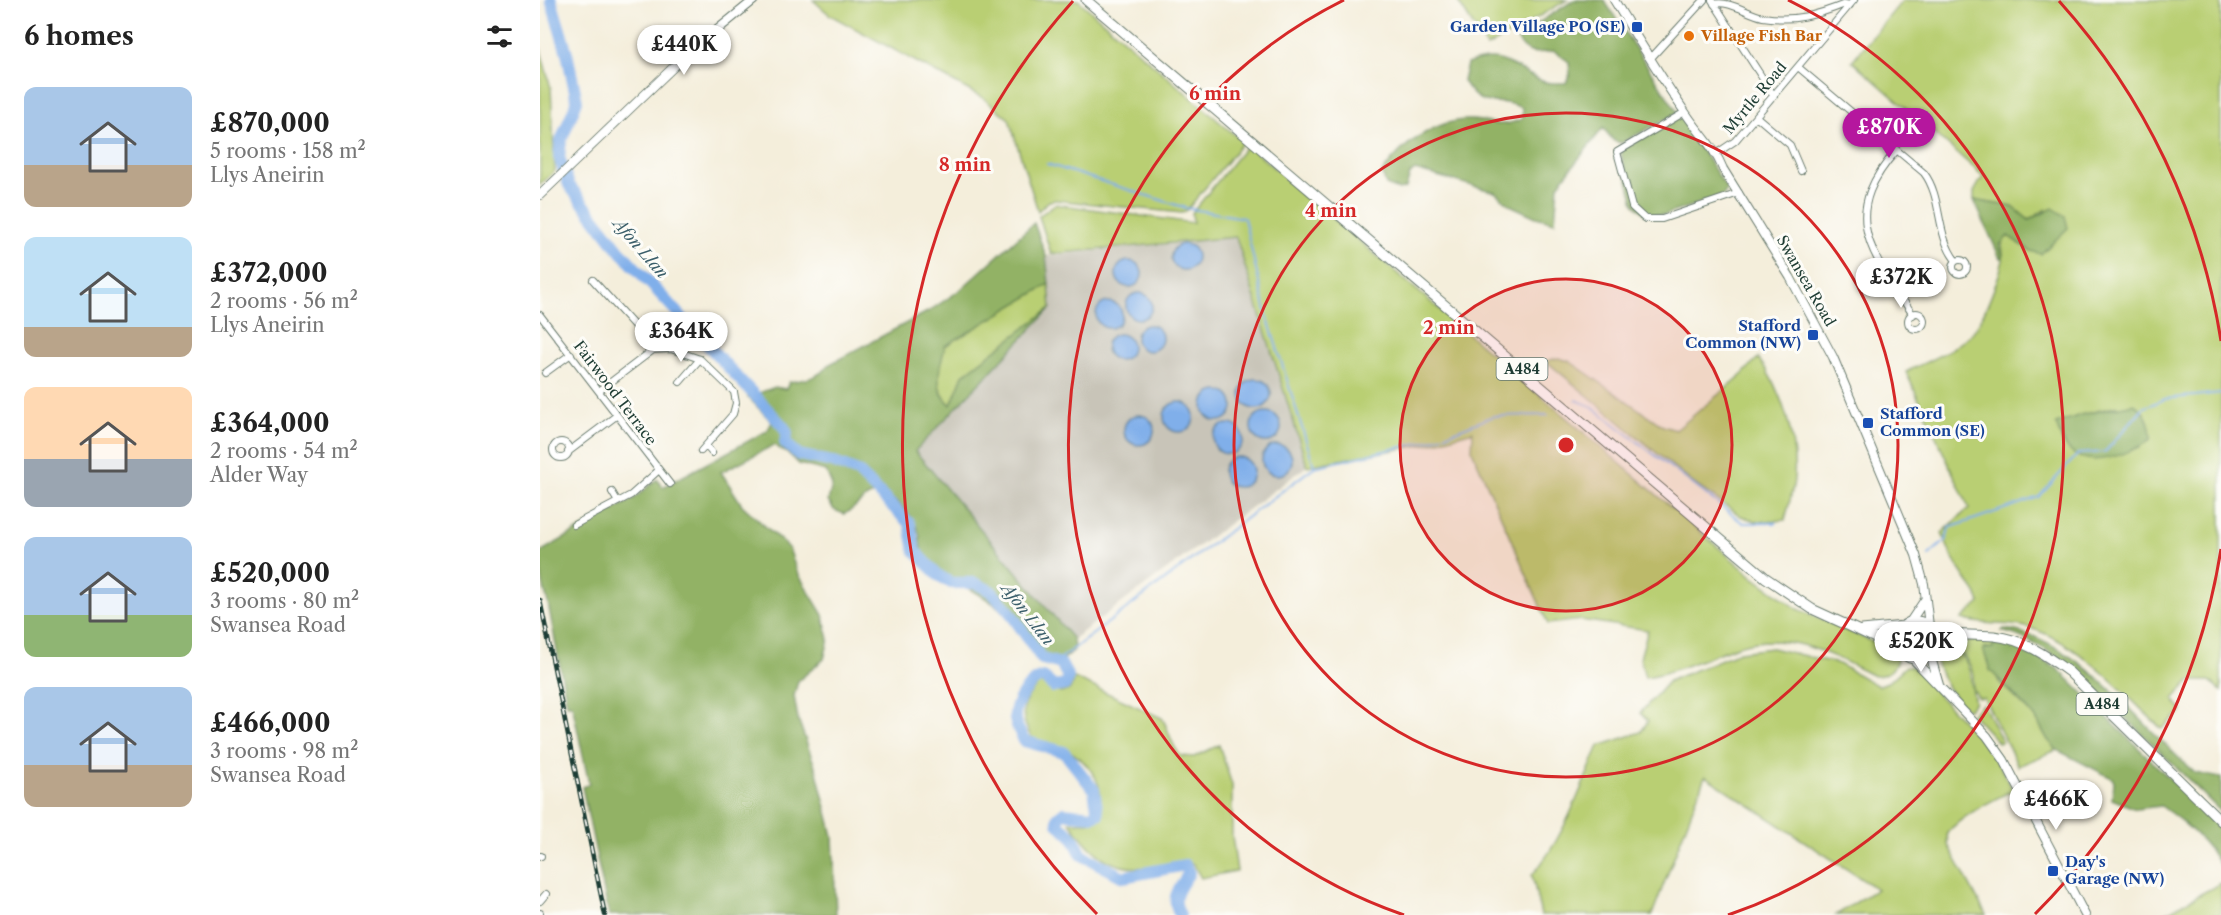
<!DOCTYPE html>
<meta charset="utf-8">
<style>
body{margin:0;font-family:"Libre Caslon Text",serif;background:#f2f2f2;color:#222;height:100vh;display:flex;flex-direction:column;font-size:22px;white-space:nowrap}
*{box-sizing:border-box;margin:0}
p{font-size:20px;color:#767676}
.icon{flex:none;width:33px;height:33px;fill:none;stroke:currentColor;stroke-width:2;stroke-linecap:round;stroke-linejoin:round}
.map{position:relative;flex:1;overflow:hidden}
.sheet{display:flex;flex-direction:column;background:#fff;width:540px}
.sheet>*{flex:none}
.price{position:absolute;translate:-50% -51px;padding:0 14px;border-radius:21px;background:#fff;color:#222;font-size:20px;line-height:39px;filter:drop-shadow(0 2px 3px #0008)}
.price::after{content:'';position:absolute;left:50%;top:36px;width:18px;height:14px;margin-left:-9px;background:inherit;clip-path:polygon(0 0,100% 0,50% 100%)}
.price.active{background:#b5179e;color:#fff}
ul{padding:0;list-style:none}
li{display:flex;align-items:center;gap:18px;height:150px;padding:0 24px}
li span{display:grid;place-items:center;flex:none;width:168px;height:120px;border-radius:12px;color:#555}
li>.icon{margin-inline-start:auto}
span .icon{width:72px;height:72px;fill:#fffc;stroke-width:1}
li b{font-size:26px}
h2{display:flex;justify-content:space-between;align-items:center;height:72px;padding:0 24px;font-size:26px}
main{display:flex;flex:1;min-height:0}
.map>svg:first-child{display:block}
.industrial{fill:#c8c4b8}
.green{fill:#b9cf73;stroke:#6c8654;stroke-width:1.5;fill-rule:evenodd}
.forest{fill:#92b265;stroke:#58784c;stroke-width:1.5}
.water{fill:#80afea;stroke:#50768f;stroke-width:1.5}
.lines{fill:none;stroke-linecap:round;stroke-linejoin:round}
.stream{stroke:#80afea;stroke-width:2}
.river{stroke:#80afea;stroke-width:12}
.street-casing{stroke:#6a7b6e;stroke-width:8}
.secondary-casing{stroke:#6a7b6e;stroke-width:10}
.primary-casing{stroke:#6a7b6e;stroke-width:11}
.street{stroke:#fff;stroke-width:6}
.secondary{stroke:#fff;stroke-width:8}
.primary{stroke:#fff;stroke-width:9}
.rail-casing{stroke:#1f3d34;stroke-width:4.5}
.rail{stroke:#fdfcf7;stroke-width:2;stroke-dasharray:7;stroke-linecap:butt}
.ring{fill:none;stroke:#d62828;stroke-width:3}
.transit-dot{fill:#1a4fb4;stroke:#fdfcf7;stroke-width:2}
.food-dot{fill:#e8710a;stroke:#fdfcf7;stroke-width:2}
.labels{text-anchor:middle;stroke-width:6;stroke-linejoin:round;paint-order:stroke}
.shield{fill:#fdfcf7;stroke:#62766e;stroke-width:1.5}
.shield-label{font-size:14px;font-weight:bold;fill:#1f3d34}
.transit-label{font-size:15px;font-weight:bold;fill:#164399;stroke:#fdfcf7;text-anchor:end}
.food-label{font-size:15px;font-weight:bold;fill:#c56008;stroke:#fdfcf7;text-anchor:start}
.street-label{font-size:15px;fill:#1f3d34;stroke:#fdfcf7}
.water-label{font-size:16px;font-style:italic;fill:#3c5f6b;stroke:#fdfcf7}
.centre{fill:#d62828;stroke:#fdfcf7;stroke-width:3}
.ring-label{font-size:18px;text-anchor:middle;font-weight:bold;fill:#d62828;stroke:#fdfcf7;stroke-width:6;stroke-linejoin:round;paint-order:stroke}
</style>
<main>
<section class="sheet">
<h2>6 homes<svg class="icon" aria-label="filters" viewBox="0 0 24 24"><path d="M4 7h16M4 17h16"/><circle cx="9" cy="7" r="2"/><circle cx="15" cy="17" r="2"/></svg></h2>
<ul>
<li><span style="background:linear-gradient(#a9c7e8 65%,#b9a48a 0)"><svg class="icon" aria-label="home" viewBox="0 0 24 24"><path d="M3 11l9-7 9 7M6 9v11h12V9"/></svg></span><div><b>£870,000</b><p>5 rooms · 158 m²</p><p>Llys Aneirin</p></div></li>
<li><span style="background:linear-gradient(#bfe0f5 75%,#b9a48a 0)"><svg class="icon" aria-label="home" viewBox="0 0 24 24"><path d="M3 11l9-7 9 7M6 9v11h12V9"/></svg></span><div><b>£372,000</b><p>2 rooms · 56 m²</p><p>Llys Aneirin</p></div></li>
<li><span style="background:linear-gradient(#ffd9b3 60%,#9aa5b1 0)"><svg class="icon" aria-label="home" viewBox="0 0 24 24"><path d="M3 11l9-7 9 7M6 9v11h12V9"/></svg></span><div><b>£364,000</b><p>2 rooms · 54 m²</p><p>Alder Way</p></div></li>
<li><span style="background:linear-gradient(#a9c7e8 65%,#8fb573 0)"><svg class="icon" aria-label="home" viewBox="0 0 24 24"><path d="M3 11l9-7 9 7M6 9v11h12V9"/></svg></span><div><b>£520,000</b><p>3 rooms · 80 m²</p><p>Swansea Road</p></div></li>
<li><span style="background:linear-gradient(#a9c7e8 65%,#b9a48a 0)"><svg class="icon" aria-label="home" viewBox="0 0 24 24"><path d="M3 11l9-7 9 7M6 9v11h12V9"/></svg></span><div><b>£466,000</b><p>3 rooms · 98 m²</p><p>Swansea Road</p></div></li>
</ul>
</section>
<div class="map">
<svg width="1681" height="915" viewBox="0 0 1681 915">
<rect width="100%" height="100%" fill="#fdfcf7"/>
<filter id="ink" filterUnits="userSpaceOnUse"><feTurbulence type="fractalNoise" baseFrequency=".0167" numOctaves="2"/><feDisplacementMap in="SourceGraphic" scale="12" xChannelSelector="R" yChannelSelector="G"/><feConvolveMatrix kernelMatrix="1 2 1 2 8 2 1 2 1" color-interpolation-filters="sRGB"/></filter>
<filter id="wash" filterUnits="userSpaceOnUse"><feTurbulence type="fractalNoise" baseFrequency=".008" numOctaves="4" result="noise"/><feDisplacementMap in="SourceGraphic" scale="24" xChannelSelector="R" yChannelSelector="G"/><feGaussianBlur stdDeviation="1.35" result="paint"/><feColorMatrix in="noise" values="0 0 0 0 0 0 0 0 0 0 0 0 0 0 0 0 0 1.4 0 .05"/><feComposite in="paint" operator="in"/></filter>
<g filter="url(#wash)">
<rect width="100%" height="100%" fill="#f4eedb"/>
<!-- industrial -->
<path class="industrial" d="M696 237 767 466 533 639 375 451 511 308 506 256Z"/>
<!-- green -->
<path class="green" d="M273 0H538L703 142 647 210 642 213 515 200 509 201 498 211 469 119 443 98 290 15Z
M917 0H1027L947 47Z
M1363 0H1681V691L1670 681H1650L1633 699 1642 711 1622 729C1584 694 1542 644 1490 628 1467 621 1444 627 1422 619L1440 603C1437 591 1431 587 1425 578 1415 564 1408 549 1402 533L1429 508 1366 372C1387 361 1414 351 1431 334 1443 321 1459 278 1463 260 1465 250 1457 243 1468 235L1482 246 1506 209 1489 220 1473 207 1434 200V192L1443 176 1312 61ZM1577 406 1600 447C1568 458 1545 471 1521 439L1540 415Z
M0 48 11 88 15 171 0 185Z
M707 145 1213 577 1258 609 1344 647 1356 656 1357 661C1353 671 1345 676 1334 676 1290 654 1248 630 1198 646 1166 657 1138 672 1105 677L1100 658 1108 630 1041 620 1008 624 932 450 933 431 892 443 767 466 696 237 511 254 499 216 515 204 653 223 652 213Z
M509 284 511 308 423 375 411 405C391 385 400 371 404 346Z
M1018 358 1029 361 1123 426 1136 430 1203 374 1218 358C1242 389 1257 439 1254 479 1253 492 1248 507 1245 520L1218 522 1201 516 1153 483 1006 361Z
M1365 640a12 12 0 1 1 24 0a12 12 0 1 1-24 0Z
M1432 641H1453V649L1444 647 1459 682 1495 717 1508 740 1517 750 1478 766 1444 698H1439L1433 690C1435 669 1429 658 1412 646Z
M1409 647C1437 663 1427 677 1435 702L1428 710C1411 696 1401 679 1395 658L1400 652Z
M1232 648 1299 664 1338 686 1350 681 1366 666 1375 667C1385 676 1392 689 1402 699 1432 731 1452 749 1473 790 1450 802 1425 813 1407 833L1408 845 1446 915H1296L1337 889 1165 776 1112 915H1001L992 875C1024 839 1040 789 1059 746L1101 732 1108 721 1100 713 1129 681 1199 652Z
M532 677 622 718C630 731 630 744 641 756L654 757 679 745 692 785V836L697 871 661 878 653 864C640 861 631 864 617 866 574 874 553 856 530 822H548L557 818C568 787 552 763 524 748 515 743 502 742 492 738 479 717 480 700 500 683L521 693 529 690 533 684Z
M1443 704 1462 741 1459 743 1432 714Z
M1681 883V915H1622Z"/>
<!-- forest -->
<path class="forest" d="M1034 0H1064L1138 113 1081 143 1074 141 1063 128 1018 185 1015 222 996 217 970 205 955 192 875 170 870 174 866 188 859 190 846 185 842 173C861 145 897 118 932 120 955 121 958 129 982 119V108C954 94 944 115 923 81L927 64C963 50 972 68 1002 81 1009 84 1018 83 1026 83L1030 74 1029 62 1014 51C994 54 986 56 976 37Z
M1140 116 1187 189 1183 196 1124 215 1105 214 1094 203 1081 154 1083 149Z
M1434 200 1473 207 1489 220 1513 208 1525 216 1528 228 1501 254 1491 251 1468 236 1460 245 1463 258H1460Z
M494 223 506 256 509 284 405 346C400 369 391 388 411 405L423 375 511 308 375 451 533 639 534 650 516 666C487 658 480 627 459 608 435 587 400 579 382 551 379 545 381 539 379 533 375 520 359 500 346 496 325 488 320 508 304 514L294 510 288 501 292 485 286 471 259 464 250 455 234 445 181 472 202 505 249 548 257 572 283 615 289 639 284 659 258 681 254 696 258 719 277 772 293 836 296 915H69L42 787 49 784 32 704H27L8 603C3 584 0 576 0 552L95 498 117 479 123 487 227 431 232 422 208 397 235 387 246 389 249 382C263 380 280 378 288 365L389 311 420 290Z
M1594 404C1607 412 1611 424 1611 439 1593 452 1552 470 1531 452 1523 445 1519 433 1516 424L1540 415Z
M1464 629C1537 636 1602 727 1655 773L1681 778V812C1652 783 1622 753 1592 724 1554 687 1516 645 1462 631Z
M1453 641 1482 648 1518 669 1681 829V867C1667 841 1645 823 1621 806L1596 809 1572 799 1574 782 1572 778 1517 750 1508 740 1495 717 1450 670 1443 649 1453 648Z"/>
<!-- water -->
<path class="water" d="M631 257a13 13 0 1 1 26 0a13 13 0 1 1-26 0Z
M576 274a13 13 0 1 1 26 0a13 13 0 1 1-26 0Z
M586 306a13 13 0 1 1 26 0a13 13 0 1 1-26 0Z
M556 315a13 13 0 1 1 26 0a13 13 0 1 1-26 0Z
M596 338a13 13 0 1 1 26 0a13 13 0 1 1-26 0Z
M566 347a13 13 0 1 1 26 0a13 13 0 1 1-26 0Z
M701 394a15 15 0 1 1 30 0a15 15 0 1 1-30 0Z
M663 406a15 15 0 1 1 30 0a15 15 0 1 1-30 0Z
M624 417a15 15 0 1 1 30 0a15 15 0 1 1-30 0Z
M711 427a15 15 0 1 1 30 0a15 15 0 1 1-30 0Z
M584 430a15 15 0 1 1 30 0a15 15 0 1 1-30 0Z
M673 439a15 15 0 1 1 30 0a15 15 0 1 1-30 0Z
M722 460a15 15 0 1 1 30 0a15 15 0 1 1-30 0Z
M683 472a15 15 0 1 1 30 0a15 15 0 1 1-30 0Z"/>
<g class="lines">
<!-- stream -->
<path class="stream" d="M507 164 646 208 704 218 727 316 774 466
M1036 400 1051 406 1203 523H1236
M1389 555 1406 540 1409 528 1499 497 1538 454 1565 452 1603 408 1625 399 1681 393
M516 662 774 467 892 440 954 416 1008 415"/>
<!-- river -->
<path class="river" d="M11 0 27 53 37 101 21 141 19 157 29 185 79 250 243 426 247 433 245 443 259 455 292 462 318 472 370 524 375 551 398 575 411 583H435L451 591 469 611 502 659 521 664 528 677 525 685 514 687 503 677C489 680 473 704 475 719 476 727 481 733 484 741L524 752 554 790 558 814 553 816 523 813 518 817V824L532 836 542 855 583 877 645 865 649 873C639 889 630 897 640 915"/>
</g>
</g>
<g filter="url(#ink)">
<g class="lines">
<defs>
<path id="street" d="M1172 0 1234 96
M1174 4C1189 0 1208 14 1223 17 1253 22 1278 15 1305 4L1310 5
M1111 58 1164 0
M1258 67 1384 173C1403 198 1395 234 1416 261
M1145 112 1077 152 1092 207 1105 219H1122L1199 193
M1217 117 1250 145 1261 171
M1357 150C1297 217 1333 253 1373 315
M1177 153 1195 141 1314 0
M1413 267a7 7 0 1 1 14 0a7 7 0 1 1-14 0Z
M53 280 109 342 113 350
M1368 321a8 8 0 1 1 16 0a8 8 0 1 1-16 0Z
M0 315 130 484
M5 373 31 354
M140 382 160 359
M59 391 113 350 131 349 160 359 194 392 196 403 193 414 161 451
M13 450a8 8 0 1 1 16 0a8 8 0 1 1-16 0Z
M166 446 172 453
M28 452 76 416
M72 492 78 502
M34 525 91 495 119 470
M0 856H1
M0 901 6 894
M0 913V915"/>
<path id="secondary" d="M1074 0C1098 39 1121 78 1147 115 1159 133 1175 148 1183 169L1250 277 1293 357 1376 555 1384 584 1389 626
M0 195 145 56 214 0
M1370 622 1384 601
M1390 654 1399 685
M1373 659 1447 736 1464 760 1545 915"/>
<path id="primary" d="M546 0 1226 578 1272 609 1359 649
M1357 640a19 19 0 1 1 38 0a19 19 0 1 1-38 0Z
M1322 630 1364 626
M1393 632C1416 636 1432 634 1454 636 1483 639 1507 656 1529 672L1681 821
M1395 647 1421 637"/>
</defs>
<!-- street casing -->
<use href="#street" class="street-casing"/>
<!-- secondary casing -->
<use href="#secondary" class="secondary-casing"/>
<!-- primary casing -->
<use href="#primary" class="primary-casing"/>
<!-- street -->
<use href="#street" class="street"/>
<!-- secondary -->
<use href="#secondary" class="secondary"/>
<!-- primary -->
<use href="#primary" class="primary"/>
<defs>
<path id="rail" d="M0 600 65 915"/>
</defs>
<!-- rail casing -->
<use href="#rail" class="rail-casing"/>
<!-- rail -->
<use href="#rail" class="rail"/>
</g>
</g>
<!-- distance rings -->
<circle cx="1026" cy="445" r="166" fill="#d62828" fill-opacity=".12"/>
<g class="ring">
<circle cx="1026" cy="445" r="166"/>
<circle cx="1026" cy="445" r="332"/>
<path d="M864 915A497 497 0 0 1 804 0M1248 0A497 497 0 0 1 1188 915"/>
<path d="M1681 549A663 663 0 0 1 1495 914M557 914A663 663 0 0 1 533 1M1519 1A663 663 0 0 1 1681 341"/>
</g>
<!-- markers -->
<g class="transit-dot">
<rect x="1091" y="21" width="12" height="12" rx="3"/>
<rect x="1267" y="329" width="12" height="12" rx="3"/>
<rect x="1322" y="417" width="12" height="12" rx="3"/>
<rect x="1507" y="865" width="12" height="12" rx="3"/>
</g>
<circle class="food-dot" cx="1149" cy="36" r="6"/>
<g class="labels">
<!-- shield labels -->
<g class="shield">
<rect x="956.5" y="358" width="51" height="22" rx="4.5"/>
<rect x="1536.5" y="693" width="51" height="22" rx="4.5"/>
</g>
<g class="shield-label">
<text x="982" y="374">A484</text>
<text x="1562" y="709">A484</text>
</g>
<!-- transit labels -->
<g class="transit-label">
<text x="1085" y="32">Garden Village PO (SE)</text>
<text x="1261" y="331">Stafford<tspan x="1261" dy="17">Common (NW)</tspan></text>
<text x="1340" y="419" text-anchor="start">Stafford<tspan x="1340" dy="17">Common (SE)</tspan></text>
<text x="1525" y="867" text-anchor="start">Day's<tspan x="1525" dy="17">Garage (NW)</tspan></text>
</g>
<!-- food labels -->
<g class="food-label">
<text x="1161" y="41">Village Fish Bar</text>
</g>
<!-- street labels -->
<g class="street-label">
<text transform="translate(1215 98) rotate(-50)" y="5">Myrtle Road</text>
<text transform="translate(1266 281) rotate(60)" y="5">Swansea Road</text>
<text transform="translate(75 393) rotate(53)" y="5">Fairwood Terrace</text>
</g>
<!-- water labels -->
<g class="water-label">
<text transform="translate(101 248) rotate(49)" y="6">Afon Llan</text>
<text transform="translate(488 614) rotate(52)" y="6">Afon Llan</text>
</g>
</g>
<circle cx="1026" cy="445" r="9" class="centre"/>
<g class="ring-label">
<text x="675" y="100">6 min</text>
<text x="425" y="171">8 min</text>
<text x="791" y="217">4 min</text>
<text x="909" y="334">2 min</text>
</g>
</svg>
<b class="price" style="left:144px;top:76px">£440K</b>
<b class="price active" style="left:1349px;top:159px">£870K</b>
<b class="price" style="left:1361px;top:309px">£372K</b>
<b class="price" style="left:141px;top:363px">£364K</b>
<b class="price" style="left:1381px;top:673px">£520K</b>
<b class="price" style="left:1516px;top:831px">£466K</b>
</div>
</main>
